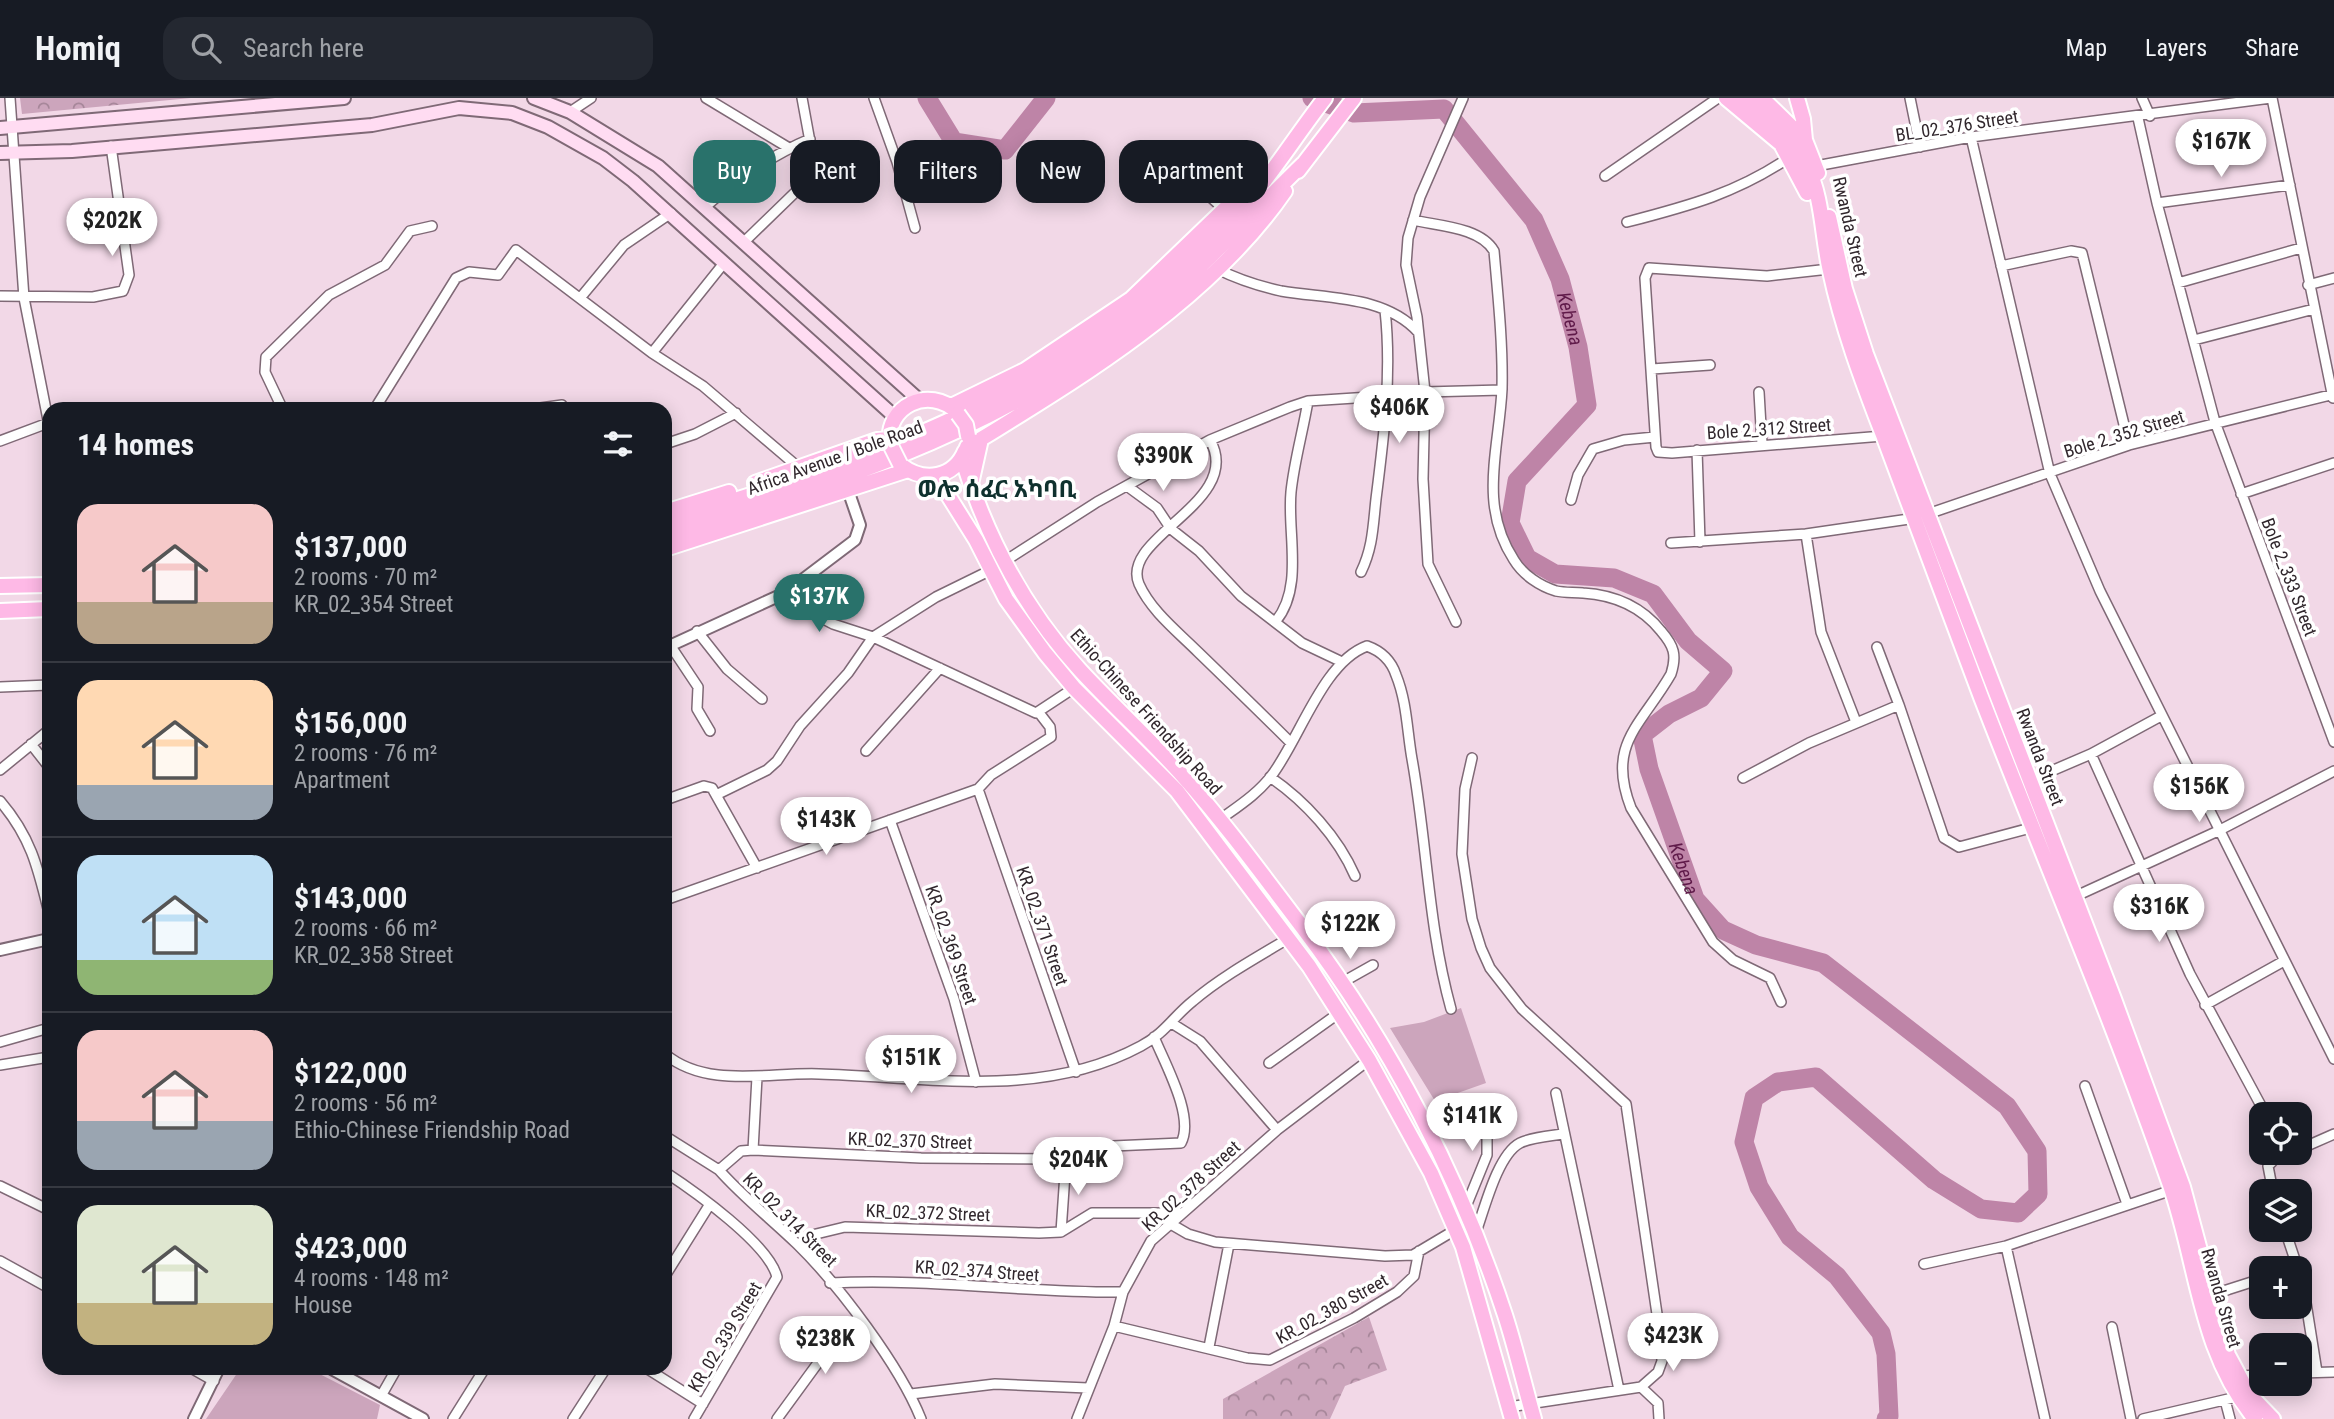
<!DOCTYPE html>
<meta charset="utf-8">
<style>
body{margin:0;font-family:"Roboto Condensed","Noto Sans Ethiopic",sans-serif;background:#242831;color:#f1f3f6;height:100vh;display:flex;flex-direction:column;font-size:26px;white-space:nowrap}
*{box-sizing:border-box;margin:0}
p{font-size:23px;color:#9ea1a6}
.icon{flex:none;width:38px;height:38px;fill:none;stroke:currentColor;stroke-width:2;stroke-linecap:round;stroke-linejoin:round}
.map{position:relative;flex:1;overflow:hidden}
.panel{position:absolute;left:42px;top:304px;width:630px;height:973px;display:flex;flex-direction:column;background:#171b24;border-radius:21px;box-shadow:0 4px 18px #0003}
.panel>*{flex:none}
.guide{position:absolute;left:693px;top:42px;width:665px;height:63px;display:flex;gap:14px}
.buttons{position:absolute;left:2249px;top:1004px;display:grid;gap:14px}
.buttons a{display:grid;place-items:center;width:63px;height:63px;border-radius:14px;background:#171b24;box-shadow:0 4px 18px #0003;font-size:35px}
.price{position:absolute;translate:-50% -60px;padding:0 16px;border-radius:24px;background:#fff;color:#222;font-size:23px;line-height:46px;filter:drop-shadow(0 2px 4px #0008)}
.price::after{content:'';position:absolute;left:50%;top:42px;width:21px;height:16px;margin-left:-10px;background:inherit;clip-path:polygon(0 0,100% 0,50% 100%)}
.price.current{background:#29726b;color:#fff}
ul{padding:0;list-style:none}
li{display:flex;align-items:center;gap:21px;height:175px;padding:0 35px}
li+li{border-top:2px solid #363941}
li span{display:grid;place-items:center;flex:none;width:196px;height:140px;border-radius:21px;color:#555}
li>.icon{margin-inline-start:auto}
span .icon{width:84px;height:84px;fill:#fffc;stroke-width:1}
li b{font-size:30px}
h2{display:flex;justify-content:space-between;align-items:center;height:84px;padding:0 35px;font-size:30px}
.tag{padding:0 24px;border-radius:21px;background:#171b24;box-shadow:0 4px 18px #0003;font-size:24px;line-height:63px}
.tag.current{background:#29726b;color:#fff}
header{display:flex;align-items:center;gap:42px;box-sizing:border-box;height:98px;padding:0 35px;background:#171b24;border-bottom:2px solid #363941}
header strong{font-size:33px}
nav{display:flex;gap:38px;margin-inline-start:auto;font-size:24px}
.search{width:490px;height:63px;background:#242831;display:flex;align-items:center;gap:18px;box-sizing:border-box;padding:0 24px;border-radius:21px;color:#9ea1a6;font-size:26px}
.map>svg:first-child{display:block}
.forest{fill:url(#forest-crowns)}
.park{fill:#cca5bc}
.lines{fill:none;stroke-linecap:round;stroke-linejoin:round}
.river{stroke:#be84a7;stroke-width:19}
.minor-casing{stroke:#7f6976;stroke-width:12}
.tertiary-casing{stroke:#7f6976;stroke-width:14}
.secondary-casing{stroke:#7f6976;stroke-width:16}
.primary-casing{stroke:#fff;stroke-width:18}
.minor{stroke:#fff;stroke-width:9}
.tertiary{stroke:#fff;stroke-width:10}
.secondary{stroke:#ffdcf2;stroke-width:12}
.primary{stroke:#feb9e6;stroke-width:14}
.primary-bridge-casing{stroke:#fff;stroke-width:18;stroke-linecap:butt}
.primary-bridge{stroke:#feb9e6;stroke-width:14}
.labels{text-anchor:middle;stroke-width:7;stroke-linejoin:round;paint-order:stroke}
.street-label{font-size:18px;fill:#31272d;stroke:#fff}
.water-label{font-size:19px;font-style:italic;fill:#5f1a49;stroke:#fff}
.district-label{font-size:24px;font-weight:bold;fill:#0f312e;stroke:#fff}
</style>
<header>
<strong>Homiq</strong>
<div class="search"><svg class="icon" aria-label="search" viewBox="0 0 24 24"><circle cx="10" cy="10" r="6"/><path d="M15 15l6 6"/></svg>Search here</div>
<nav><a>Map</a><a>Layers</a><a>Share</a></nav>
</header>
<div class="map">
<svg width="2334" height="1321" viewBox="0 0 2334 1321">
<defs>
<pattern id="forest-crowns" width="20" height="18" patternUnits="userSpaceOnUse" patternTransform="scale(1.75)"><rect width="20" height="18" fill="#cca5bc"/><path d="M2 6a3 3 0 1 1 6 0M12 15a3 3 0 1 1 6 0" fill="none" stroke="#a68699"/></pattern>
</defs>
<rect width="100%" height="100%" fill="#f2d8e7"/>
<!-- forest -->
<path class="forest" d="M20 0H191L22 16Z
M1369 1219 1387 1272 1345 1288 1330 1321H1223V1301Z"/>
<!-- park -->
<path class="park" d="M1461 910 1486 985 1435 1003 1390 930 1424 924Z
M240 1271H310L380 1307 377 1321H206Z"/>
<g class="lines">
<!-- river -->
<g class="river">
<path d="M927 0 954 44 1005 52 1046 0"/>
<path id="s1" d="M1312 0 1354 15 1444 11 1534 122 1560 181 1578 249 1587 307 1517 383 1510 425 1527 460 1555 476 1614 480 1653 496 1688 543 1723 573 1701 600 1669 616 1642 637 1649 671 1695 801 1723 832 1756 847 1823 865 2007 1008 2037 1053 2038 1096 2018 1115 1981 1111 1934 1082 1816 979 1778 984 1754 1000 1744 1044 1759 1089 1790 1139 1837 1178 1881 1235 1886 1256 1889 1318 1886 1321"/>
</g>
<defs>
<path id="minor" d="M10 0 24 200 49 327
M706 0 789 50
M874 0 897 64 915 130
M1910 0 1920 49
M2142 0 2150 18
M2272 0 2333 300
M570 14 591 0
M2138 20 2157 105 2215 324 2334 644
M1971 39 2050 376 2100 493 2334 961
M1816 68 1971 39 2271 0
M1130 77C1178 61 1191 83 1225 112
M1605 78 1718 0
M2157 105 2290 87
M705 109C736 82 772 57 810 41
M1413 122C1438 128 1480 129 1494 153 1498 198 1503 246 1502 291 1499 352 1478 407 1514 462 1523 477 1540 488 1556 493 1565 495 1574 494 1583 495 1615 497 1641 508 1661 533 1674 548 1677 557 1671 576 1641 628 1606 646 1631 710L1713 844 1733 862 1770 880 1781 904
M1627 124C1689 108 1737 95 1790 59
M744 144 812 78 811 49 802 0
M2001 168 2071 153 2082 155 2129 347
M1215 170C1237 181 1258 188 1281 193 1327 201 1384 197 1418 234
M1829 171 1767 178 1649 170 1645 180 1656 349 1658 354 1672 355 1883 338
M2178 185 2301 150
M2308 187 2334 180
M0 198 93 199 123 193 129 177 111 48
M581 199 624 147 671 115
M2194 242 2314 211
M652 255 724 165
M1652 271 1710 267
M1425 294 1502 292
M1759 294 1762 346
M283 312 265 274 266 259 329 197 385 167 410 133 432 128
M374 312 456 180 469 174 498 177 516 152 652 255 703 288 798 369
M526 312 562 307
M1210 342C1245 404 1119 439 1139 486 1151 513 1178 534 1198 554 1229 584 1260 614 1290 644
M0 343 48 325
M665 346 695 336 736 315
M1697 352 1700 444
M1127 388 1157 410 1171 431 1199 453 1241 498 1302 545 1342 564
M2241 396 2334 365
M1571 402 1578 377 1593 351 1624 342 1655 339
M1806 436 1821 534 1856 624
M1671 445 1806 436 1916 420 2129 347 2334 296
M1361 474C1373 449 1373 428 1376 401 1384 338 1392 275 1385 212
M785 495 806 512 833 526 873 539 1036 615 1074 590
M1276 523C1304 489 1287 434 1291 394 1294 364 1303 333 1308 303
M1456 524 1428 466 1423 381 1425 294 1417 219 1406 167 1408 140 1420 99 1463 0
M697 533 727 571 762 601
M670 547 698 589 697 611 710 633
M1877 549 1899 607
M0 589 49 587
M31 646 49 669
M866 653 940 570
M2091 656 2190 876 2266 1017
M1472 660 1465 691 1462 756 1472 821 1481 850 1490 870 1522 911 1626 1006 1661 1243 1662 1263 1658 1274 1641 1289 1509 1309
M0 672 49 632
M1270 679C1305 703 1338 739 1355 778
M1743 680 1809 645 1899 607 1944 740 1959 749 2038 728
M2028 683 2091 656 2161 618
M978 691 1076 974
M716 697 767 672 777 663 800 628 848 575 873 539 936 499 991 472 1097 404 1210 342 1290 309 1308 303 1386 298
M665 702 704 688 712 690 757 770
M0 703C31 739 38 770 49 815
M890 722 954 901 976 984
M1218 723C1237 709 1258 696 1272 677 1300 640 1323 564 1367 548 1381 553 1391 562 1396 577 1407 604 1407 633 1412 661 1427 744 1428 828 1451 911
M2074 799 2218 733 2334 673
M665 802 978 691 991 677 1051 639 1050 629 1040 616
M1341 885 1373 867
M2205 907 2284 863
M1173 926 1200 943 1277 1032
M0 944 49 930
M665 956C707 991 769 974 819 976 928 979 1041 1002 1141 948 1164 936 1174 918 1193 903 1226 875 1267 854 1304 831
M1269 965 1339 915
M0 967 49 959
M2085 988 2127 1106
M1556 995 1619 1292
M665 1038 719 1072
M2300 1051 2334 1036
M753 1052 757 979
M665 1074C694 1093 769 1146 777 1179L694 1321
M0 1088 49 1112
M2273 1094 2268 1068 2274 1062 2290 1055
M1465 1111 1487 1057V1002
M1169 1125 1188 1136 1215 1144 1385 1158 1413 1157 1455 1132
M2285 1132 2295 1162 2292 1171
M1061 1134 1066 1061
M1475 1137C1484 1113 1497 1057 1520 1045 1532 1039 1550 1038 1563 1036
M798 1147 816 1136 845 1129 1039 1135 1061 1134 1092 1115H1180
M2006 1148 2045 1321
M0 1163 49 1190
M1924 1166 2006 1148 2175 1091
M665 1178 710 1106
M830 1185C928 1180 1025 1195 1123 1194
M2211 1197 2261 1181
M2306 1205 2317 1274
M1114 1228 1247 1260 1270 1262 1354 1220 1397 1194 1414 1178 1419 1153
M2112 1229 2131 1321
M1209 1249 1229 1146
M191 1270 214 1283
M646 1270 703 1306
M2300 1275 2334 1274
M2238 1278 2261 1277
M1641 1289 1658 1305 1659 1321
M911 1296 995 1286 1088 1290
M381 1298 397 1270
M2225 1302 2230 1321
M453 1321 485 1270
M573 1321 606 1270
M777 1321 831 1247 858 1220
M921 1321C900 1268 838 1186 797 1146 771 1121 743 1099 719 1072L741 1053 753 1052 921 1060 1066 1061 1113 1048 1181 1045C1195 1019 1165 966 1154 939
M1077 1321 1114 1228 1123 1194 1151 1143 1277 1032 1369 962
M2143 1321 2241 1298"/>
<path id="tertiary" d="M665 550 785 495 855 442 860 427 848 392
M0 852 49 841
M330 1270 423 1321
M194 1321 219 1270"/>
<path id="secondary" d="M534 0 570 14 658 68 919 302
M0 30 344 0
M0 55 72 53 372 27 459 10 512 15 548 29 603 60 633 83 894 318"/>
<path id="primary" d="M1726 0 1781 46 1807 95
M1744 0C1769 18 1793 40 1807 68 1823 100 1822 139 1830 173 1842 229 1862 283 1883 337 1916 424 1948 512 1981 599 2044 762 2113 922 2170 1087 2198 1168 2199 1253 2255 1321
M1762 0 1805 42
M1797 0 1803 21 1805 42 1818 75
M1298 73 1354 0
M1829 119 1845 191 1866 256 2114 901 2183 1089 2228 1257 2249 1296 2273 1321
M951 308 1025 272 1131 201 1259 78
M890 346C885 308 929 287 957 314
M967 349C989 337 1010 323 1031 310 1122 254 1224 182 1285 93
M962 360C986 437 1025 512 1080 572 1113 608 1150 641 1183 678 1225 725 1265 780 1303 830 1390 945 1460 1080 1505 1217 1516 1251 1524 1286 1534 1321
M901 367C924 385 954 380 965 353
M936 378 976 442 1006 501 1045 555 1074 590 1177 693 1309 868 1369 962 1431 1075 1463 1149 1512 1321
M755 385 877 342 889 341
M971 386 981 341
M665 414 729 394
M665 424C862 363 1041 306 1194 159 1211 142 1231 125 1246 106 1274 73 1298 35 1325 0
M665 437C828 387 978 341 1118 239 1186 189 1242 125 1303 66
M665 451 908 372
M0 488 49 487
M0 513 49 511"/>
</defs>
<!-- minor casing -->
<use href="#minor" class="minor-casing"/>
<!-- tertiary casing -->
<use href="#tertiary" class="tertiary-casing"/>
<!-- secondary casing -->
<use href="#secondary" class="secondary-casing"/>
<!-- primary casing -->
<use href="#primary" class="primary-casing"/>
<!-- minor -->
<use href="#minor" class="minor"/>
<!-- tertiary -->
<use href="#tertiary" class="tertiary"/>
<!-- secondary -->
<use href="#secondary" class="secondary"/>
<!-- primary -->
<use href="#primary" class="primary"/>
<defs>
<path id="primary-bridge" d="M958 316 966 327 968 338
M890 346 900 366"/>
</defs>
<!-- primary-bridge casing -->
<use href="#primary-bridge" class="primary-bridge-casing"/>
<!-- primary-bridge -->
<use href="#primary-bridge" class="primary-bridge"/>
</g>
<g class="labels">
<!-- street labels -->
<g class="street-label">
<text transform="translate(1957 28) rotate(-9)" y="6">BL_02_376 Street</text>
<text transform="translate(1850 129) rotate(77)" y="6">Rwanda Street</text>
<text transform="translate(1769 331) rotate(-4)" y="6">Bole 2_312 Street</text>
<text transform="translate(2124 336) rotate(-17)" y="6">Bole 2_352 Street</text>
<text transform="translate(835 360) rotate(-20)" y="6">Africa Avenue / Bole Road</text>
<text transform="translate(2289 479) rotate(69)" y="6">Bole 2_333 Street</text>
<text transform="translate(1146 614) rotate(48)" y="6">Ethio-Chinese Friendship Road</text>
<text transform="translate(2040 659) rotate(69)" y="6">Rwanda Street</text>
<text transform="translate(1042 828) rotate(71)" y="6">KR_02_371 Street</text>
<text transform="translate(951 847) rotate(71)" y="6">KR_02_369 Street</text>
<text transform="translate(910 1043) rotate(2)" y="6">KR_02_370 Street</text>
<text transform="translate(1191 1088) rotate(-42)" y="6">KR_02_378 Street</text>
<text transform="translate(928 1115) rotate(2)" y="6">KR_02_372 Street</text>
<text transform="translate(790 1122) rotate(45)" y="6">KR_02_314 Street</text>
<text transform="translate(977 1173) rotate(4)" y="6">KR_02_374 Street</text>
<text transform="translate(2221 1200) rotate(74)" y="6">Rwanda Street</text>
<text transform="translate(1332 1211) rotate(-29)" y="6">KR_02_380 Street</text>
<text transform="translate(725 1239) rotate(-59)" y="6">KR_02_339 Street</text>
</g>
<!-- water labels -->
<g class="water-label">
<text dy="7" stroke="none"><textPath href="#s1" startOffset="383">Kebena</textPath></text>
<text dy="7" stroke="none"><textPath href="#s1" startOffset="1139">Kebena</textPath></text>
</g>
<!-- district labels -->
<g class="district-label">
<text x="997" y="399">ወሎ ሰፈር አካባቢ</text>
</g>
</g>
</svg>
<div class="buttons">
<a><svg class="icon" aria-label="locate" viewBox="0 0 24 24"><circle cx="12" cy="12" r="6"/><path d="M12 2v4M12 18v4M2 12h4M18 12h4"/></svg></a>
<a><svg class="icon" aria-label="layers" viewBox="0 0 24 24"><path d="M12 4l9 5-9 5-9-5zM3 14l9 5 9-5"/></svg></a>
<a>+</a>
<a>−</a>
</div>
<b class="price" style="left:2221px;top:81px">$167K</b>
<b class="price" style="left:112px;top:160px">$202K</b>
<b class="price" style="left:1399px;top:347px">$406K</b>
<b class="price" style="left:1163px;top:395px">$390K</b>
<b class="price current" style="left:819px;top:536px">$137K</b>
<b class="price" style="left:2199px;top:726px">$156K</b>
<b class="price" style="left:826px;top:759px">$143K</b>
<b class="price" style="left:2159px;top:846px">$316K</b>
<b class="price" style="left:1350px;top:863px">$122K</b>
<b class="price" style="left:911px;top:997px">$151K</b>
<b class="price" style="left:1472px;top:1055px">$141K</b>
<b class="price" style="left:1078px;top:1099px">$204K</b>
<b class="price" style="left:1673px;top:1275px">$423K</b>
<b class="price" style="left:825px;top:1278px">$238K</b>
<div class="guide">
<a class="tag current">Buy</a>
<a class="tag">Rent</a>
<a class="tag">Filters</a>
<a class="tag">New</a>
<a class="tag">Apartment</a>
</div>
<section class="panel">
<h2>14 homes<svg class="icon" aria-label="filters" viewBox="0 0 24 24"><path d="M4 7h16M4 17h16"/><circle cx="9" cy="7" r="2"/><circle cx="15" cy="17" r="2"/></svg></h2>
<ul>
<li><span style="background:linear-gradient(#f6c9c9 70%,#b9a48a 0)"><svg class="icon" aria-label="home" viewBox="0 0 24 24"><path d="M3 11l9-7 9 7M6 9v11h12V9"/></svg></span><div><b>$137,000</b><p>2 rooms · 70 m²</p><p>KR_02_354 Street</p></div></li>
<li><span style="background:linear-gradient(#ffd9b3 75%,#9aa5b1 0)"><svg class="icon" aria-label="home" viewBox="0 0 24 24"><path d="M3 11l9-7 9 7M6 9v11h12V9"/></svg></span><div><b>$156,000</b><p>2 rooms · 76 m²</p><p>Apartment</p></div></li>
<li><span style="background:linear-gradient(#bfe0f5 75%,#8fb573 0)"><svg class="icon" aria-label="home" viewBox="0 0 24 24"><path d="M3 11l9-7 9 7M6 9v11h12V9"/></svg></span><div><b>$143,000</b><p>2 rooms · 66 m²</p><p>KR_02_358 Street</p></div></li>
<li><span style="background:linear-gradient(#f6c9c9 65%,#9aa5b1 0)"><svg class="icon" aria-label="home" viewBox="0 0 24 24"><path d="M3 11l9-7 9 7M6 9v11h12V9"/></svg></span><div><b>$122,000</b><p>2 rooms · 56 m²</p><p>Ethio-Chinese Friendship Road</p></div></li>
<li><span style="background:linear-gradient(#dfe7d0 70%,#c2b280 0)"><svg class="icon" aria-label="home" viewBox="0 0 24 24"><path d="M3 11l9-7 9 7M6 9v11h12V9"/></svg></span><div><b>$423,000</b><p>4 rooms · 148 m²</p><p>House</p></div></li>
</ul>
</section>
</div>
